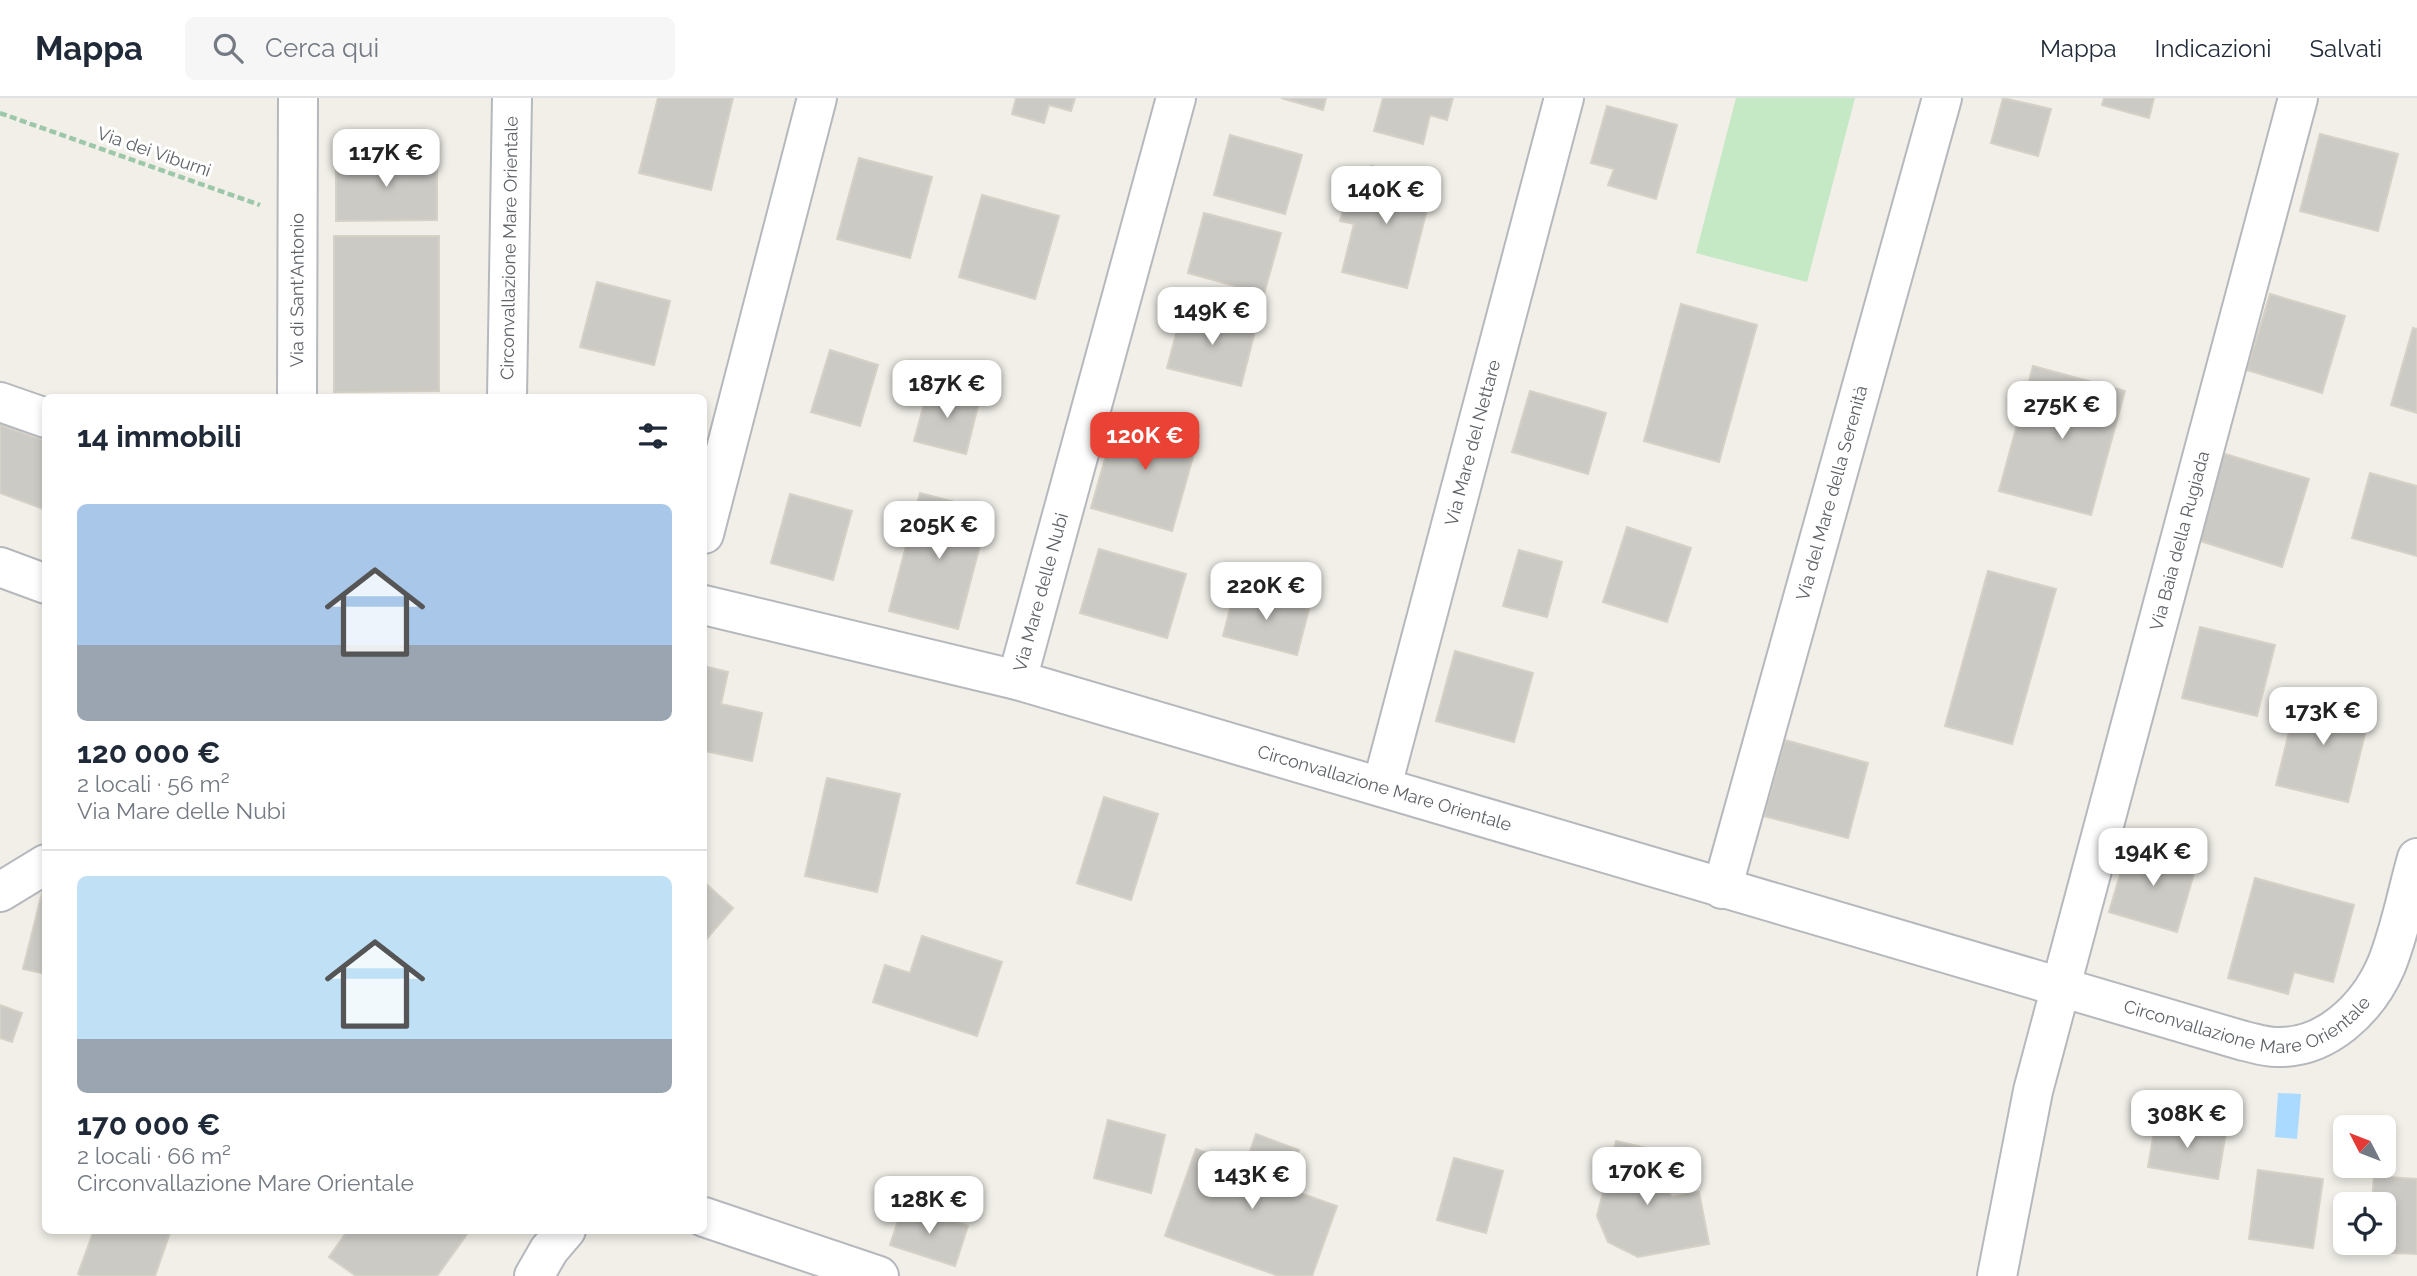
<!DOCTYPE html>
<html lang="it">
<meta charset="utf-8">
<style>
body{margin:0;font-family:Raleway,sans-serif;background:#f6f6f7;color:#1f2937;height:100vh;display:flex;flex-direction:column;font-size:26px;white-space:nowrap}
*{box-sizing:border-box;margin:0}
p{font-size:23px;color:#747a83}
.icon{flex:none;width:38px;height:38px;fill:none;stroke:currentColor;stroke-width:2;stroke-linecap:round;stroke-linejoin:round}
.map{position:relative;flex:1;overflow:hidden}
.sheet{position:absolute;left:42px;top:296px;width:665px;height:840px;display:flex;flex-direction:column;background:#fff;border-radius:10px;box-shadow:0 4px 10px #0003}
.sheet>*{flex:none}
.needle{width:46px;rotate:312deg}
.controls{position:absolute;left:2333px;top:1017px;display:grid;gap:14px}
.controls a{display:grid;place-items:center;width:63px;height:63px;border-radius:10px;background:#fff;box-shadow:0 4px 10px #0003;font-size:35px}
.price{position:absolute;translate:-50% -60px;padding:0 16px;border-radius:14px;background:#fff;color:#222;font-size:23px;line-height:46px;filter:drop-shadow(0 2px 4px #0008)}
.price::after{content:'';position:absolute;left:50%;top:42px;width:21px;height:16px;margin-left:-10px;background:inherit;clip-path:polygon(0 0,100% 0,50% 100%)}
.price.active{background:#ea4335;color:#fff}
ul{padding:0;list-style:none}
li{display:grid;align-content:center;gap:14px;height:371px;padding:0 35px}
li+li{border-top:2px solid #e0e1e3}
li span{display:grid;place-items:center;height:217px;border-radius:10px;color:#555}
li>.icon{margin-inline-start:auto}
span .icon{width:126px;height:126px;fill:#fffc;stroke-width:1}
li b{font-size:30px}
h2{display:flex;justify-content:space-between;align-items:center;height:84px;padding:0 35px;font-size:30px}
header{display:flex;align-items:center;gap:42px;box-sizing:border-box;height:98px;padding:0 35px;background:#fff;border-bottom:2px solid #e0e1e3}
header strong{font-size:33px}
nav{display:flex;gap:38px;margin-inline-start:auto;font-size:24px}
.search{width:490px;height:63px;background:#f6f6f7;display:flex;align-items:center;gap:18px;box-sizing:border-box;padding:0 24px;border-radius:10px;color:#747a83;font-size:26px}
.map>svg:first-child{display:block}
.green{fill:#c5e8c5}
.water{fill:#aadaff}
.building{fill:#cccac5;stroke:#d6d1c6;stroke-width:2}
.lines{fill:none;stroke-linecap:round;stroke-linejoin:round}
.minor-casing{stroke:#b5b8bc;stroke-width:42}
.path{stroke:#9cc7a9;stroke-width:4.5;stroke-dasharray:7 3.5;stroke-linecap:butt}
.minor{stroke:#fff;stroke-width:38}
.labels{text-anchor:middle;stroke-width:6;stroke-linejoin:round;paint-order:stroke}
.street-label{font-size:18px;fill:#5f6368;stroke:#fff}
</style>
<header>
<strong>Mappa</strong>
<div class="search"><svg class="icon" aria-label="search" viewBox="0 0 24 24"><circle cx="10" cy="10" r="6"/><path d="M15 15l6 6"/></svg>Cerca qui</div>
<nav><a>Mappa</a><a>Indicazioni</a><a>Salvati</a></nav>
</header>
<div class="map">
<svg width="2417" height="1178" viewBox="0 0 2417 1178">
<rect width="100%" height="100%" fill="#f1efe8"/>
<!-- green -->
<path class="green" d="M1736 0H1855L1807 184 1696 155Z"/>
<!-- water -->
<path class="water" d="M2278 995 2301 996 2297 1041 2275 1039Z"/>
<!-- building -->
<path class="building" d="M658 0H733L711 92 639 75Z
M1016 0H1075L1071 13 1049 7 1044 25 1012 16Z
M1281 0H1326L1323 12Z
M1383 0H1453L1447 22 1430 17 1423 46 1374 33Z
M2003 0 2051 11 2038 58 1991 45Z
M2104 0H2154L2149 20 2102 7Z
M1607 8 1677 27 1656 101 1608 87 1614 71 1591 65Z
M2320 36 2398 56 2378 133 2300 113Z
M1230 37 1302 57 1285 116 1214 97Z
M437 59V122L336 123V60Z
M859 60 932 79 910 160 837 141Z
M1371 68 1434 84 1407 190 1342 174 1354 126 1340 123 1347 97 1363 102Z
M982 97 1059 118 1035 201 959 179Z
M1204 115 1281 135 1264 196 1188 175Z
M334 138H439V293L334 294Z
M597 184 670 203 654 267 580 249Z
M2270 196 2345 218 2322 295 2247 272Z
M1681 206 1757 227 1719 364 1644 343Z
M1183 210 1256 229 1241 288 1167 270Z
M2413 230 2417 231V315L2391 307Z
M830 252 878 267 860 328 811 314Z
M2033 268 2125 293 2091 417 1999 393Z
M929 287 980 300 966 356 914 343Z
M1530 293 1606 315 1588 376 1512 354Z
M1118 315 1199 338 1172 433 1091 410Z
M0 327 46 343V412L0 395Z
M2215 353 2309 381 2282 469 2188 439Z
M2370 375 2417 388V458L2352 440Z
M920 395 989 413 958 531 889 513Z
M790 396 852 413 833 482 771 465Z
M1627 429 1691 450 1667 524 1603 504Z
M1099 451 1186 476 1167 540 1080 515Z
M1519 452 1562 464 1547 519 1503 508Z
M1988 473 2056 491 2012 646 1945 628Z
M1235 491 1309 511 1297 557 1223 538Z
M2200 529 2275 547 2257 618 2182 600Z
M1455 553 1533 575 1514 644 1436 623Z
M704 568 728 574 721 606 762 615 752 663 704 653Z
M2299 594 2371 612 2348 704 2276 687Z
M1785 642 1868 665 1848 740 1764 718Z
M827 680 900 696 877 794 805 778Z
M1104 699 1158 716 1131 802 1077 785Z
M2129 746 2197 765 2177 834 2109 814Z
M2255 780 2354 807 2333 884 2294 874 2288 896 2228 880Z
M704 784 733 810 704 844Z
M42 795 46 796V876L23 871Z
M922 838 1002 864 977 938 873 904 885 867 910 875Z
M0 907 22 915 12 944 0 940Z
M1108 1022 1165 1037 1151 1095 1094 1080Z
M2156 1022 2226 1034 2218 1081 2148 1069Z
M1256 1036 1299 1052 1286 1090 1337 1108 1312 1178H1279L1165 1138 1196 1051 1245 1068Z
M1616 1043 1659 1053 1653 1075 1672 1099 1699 1094 1709 1146 1638 1159 1608 1144 1597 1118Z
M1454 1060 1503 1073 1486 1135 1437 1122Z
M2258 1072 2323 1081 2313 1150 2249 1141Z
M2374 1078 2417 1081V1156L2369 1154V1144H2384V1106H2372Z
M903 1107 968 1128 955 1168 890 1147Z
M94 1132H171L155 1178H83L78 1176Z
M348 1132H470L437 1178H356L329 1159Z"/>
<g class="lines">
<defs>
<g id="minor">
<path id="s1" d="M297 299 298 0"/>
<path id="s2" d="M507 299 512 0"/>
<path d="M0 304 46 320"/>
<path d="M704 436 817 0"/>
<path d="M0 469 46 486"/>
<path id="s3" d="M704 507 1017 582 2244 943C2254 945 2265 949 2276 949 2326 951 2367 911 2386 868 2400 834 2407 795 2417 760"/>
<path id="s4" d="M1017 582 1176 0"/>
<path id="s5" d="M1382 688 1564 0"/>
<path id="s6" d="M1722 791 1942 0"/>
<path d="M0 794 46 766"/>
<path d="M704 1119 879 1178"/>
<path d="M534 1178 549 1152 566 1132"/>
<path id="s7" d="M1997 1178 2033 993 2298 0"/>
</g>
</defs>
<!-- minor casing -->
<use href="#minor" class="minor-casing"/>
<!-- path -->
<path class="path" d="M0 15 260 107"/>
<!-- minor -->
<use href="#minor" class="minor"/>
</g>
<g class="labels">
<!-- street labels -->
<g class="street-label">
<text transform="translate(154 54) rotate(19)" y="6">Via dei Viburni</text>
<text dy="6" stroke="none"><textPath href="#s2" startOffset="149">Circonvallazione Mare Orientale</textPath></text>
<text dy="6" stroke="none"><textPath href="#s1" startOffset="107">Via di Sant'Antonio</textPath></text>
<text dy="6" stroke="none"><textPath href="#s5" startOffset="355">Via Mare del Nettare</textPath></text>
<text dy="6" stroke="none"><textPath href="#s6" startOffset="411">Via del Mare della Serenità</textPath></text>
<text dy="6" stroke="none"><textPath href="#s7" startOffset="758">Via Baia della Rugiada</textPath></text>
<text dy="6" stroke="none"><textPath href="#s4" startOffset="91">Via Mare delle Nubi</textPath></text>
<text dy="6" stroke="none"><textPath href="#s3" startOffset="705">Circonvallazione Mare Orientale</textPath></text>
<text dy="6" stroke="none"><textPath href="#s3" startOffset="1608">Circonvallazione Mare Orientale</textPath></text>
</g>
</g>
</svg>
<div class="controls">
<a><svg class="needle" viewBox="-14 -14 28 28"><path d="M0-13l5 13h-10z" fill="#e53935"/><path d="M0 13l5-13h-10z" fill="#747a83"/></svg></a>
<a><svg class="icon" aria-label="locate" viewBox="0 0 24 24"><circle cx="12" cy="12" r="6"/><path d="M12 2v4M12 18v4M2 12h4M18 12h4"/></svg></a>
</div>
<b class="price" style="left:386px;top:91px">117K €</b>
<b class="price" style="left:1386px;top:128px">140K €</b>
<b class="price" style="left:1212px;top:249px">149K €</b>
<b class="price" style="left:947px;top:322px">187K €</b>
<b class="price" style="left:2062px;top:343px">275K €</b>
<b class="price active" style="left:1145px;top:374px">120K €</b>
<b class="price" style="left:939px;top:463px">205K €</b>
<b class="price" style="left:1266px;top:524px">220K €</b>
<b class="price" style="left:2323px;top:649px">173K €</b>
<b class="price" style="left:2153px;top:790px">194K €</b>
<b class="price" style="left:2187px;top:1052px">308K €</b>
<b class="price" style="left:1647px;top:1109px">170K €</b>
<b class="price" style="left:1252px;top:1113px">143K €</b>
<b class="price" style="left:929px;top:1138px">128K €</b>
<section class="sheet">
<h2>14 immobili<svg class="icon" aria-label="filters" viewBox="0 0 24 24"><path d="M4 7h16M4 17h16"/><circle cx="9" cy="7" r="2"/><circle cx="15" cy="17" r="2"/></svg></h2>
<ul>
<li><span style="background:linear-gradient(#a9c7e8 65%,#9aa5b1 0)"><svg class="icon" aria-label="home" viewBox="0 0 24 24"><path d="M3 11l9-7 9 7M6 9v11h12V9"/></svg></span><div><b>120 000 €</b><p>2 locali · 56 m²</p><p>Via Mare delle Nubi</p></div></li>
<li><span style="background:linear-gradient(#bfe0f5 75%,#9aa5b1 0)"><svg class="icon" aria-label="home" viewBox="0 0 24 24"><path d="M3 11l9-7 9 7M6 9v11h12V9"/></svg></span><div><b>170 000 €</b><p>2 locali · 66 m²</p><p>Circonvallazione Mare Orientale</p></div></li>
</ul>
</section>
</div>
